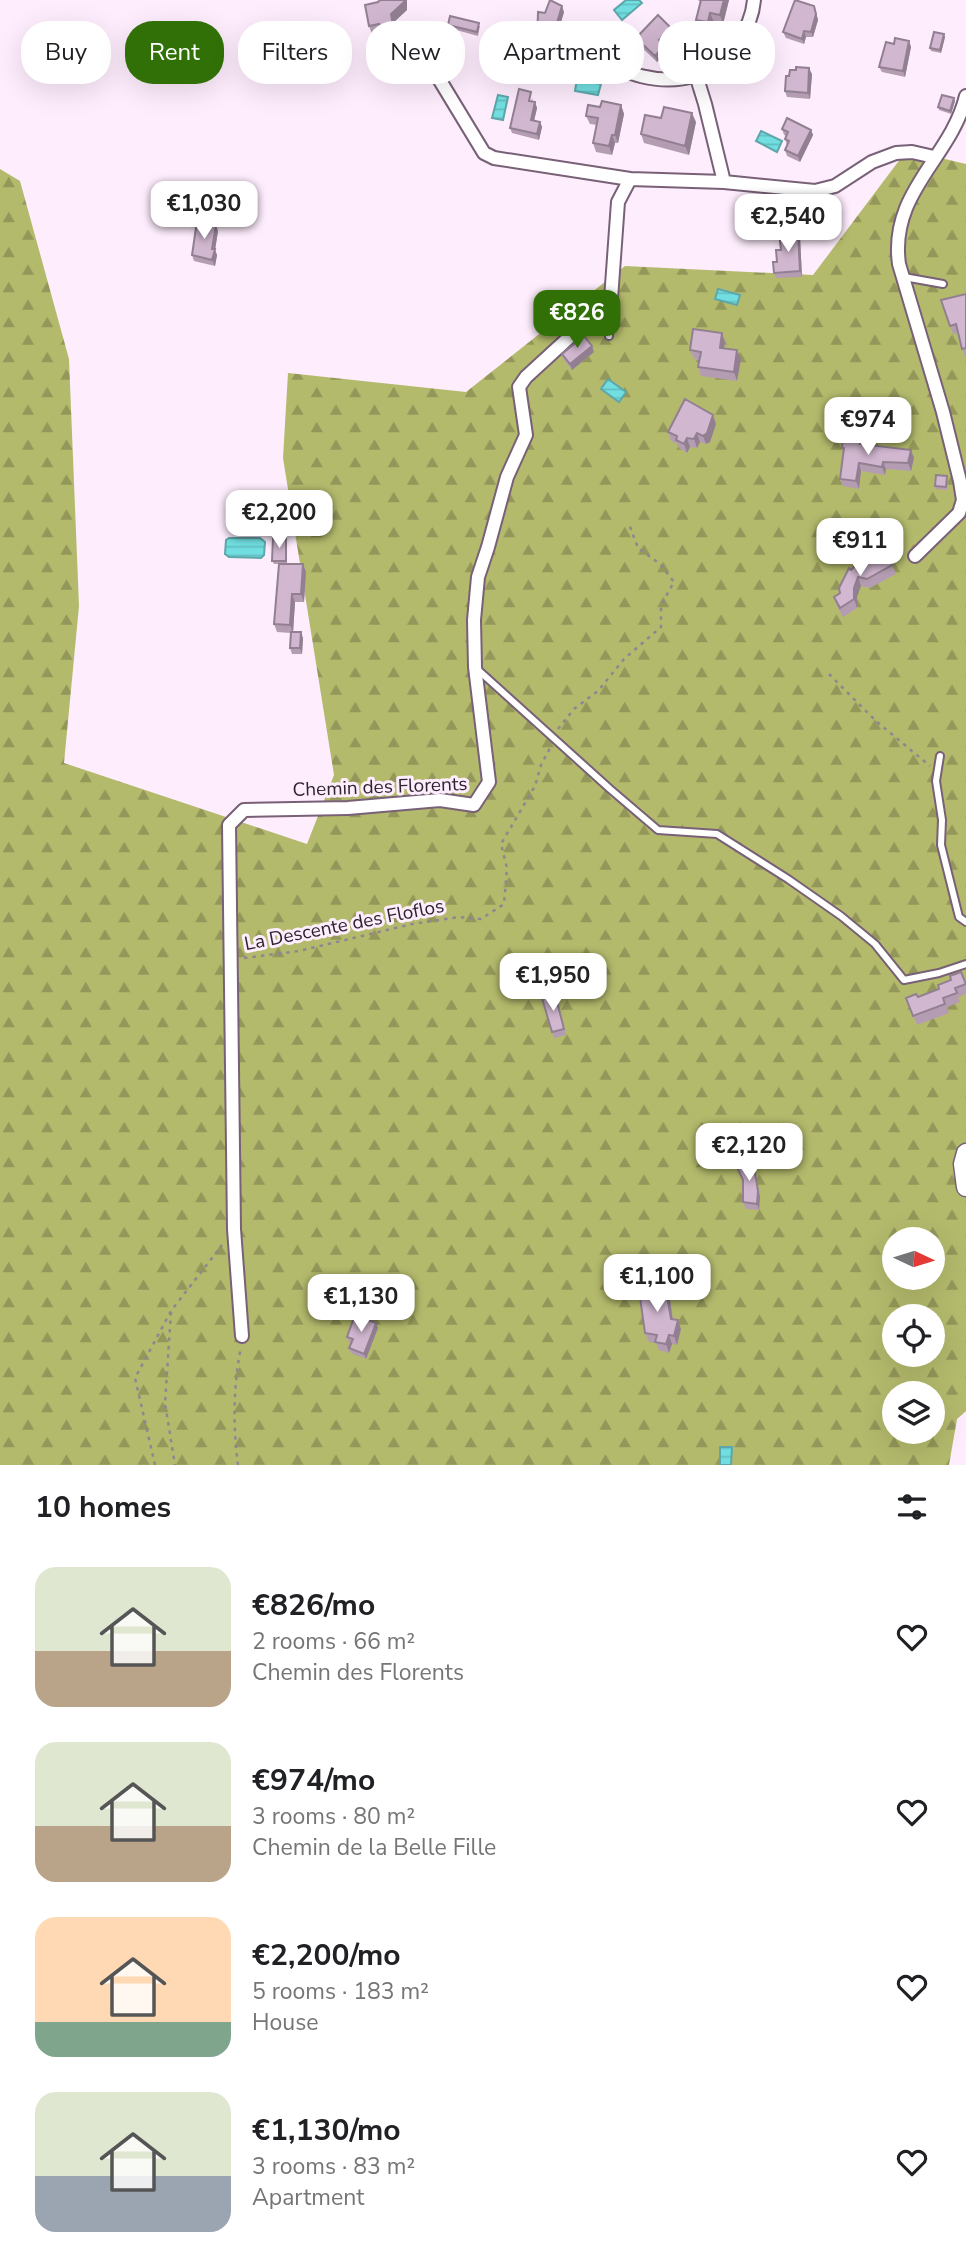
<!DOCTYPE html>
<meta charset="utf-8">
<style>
body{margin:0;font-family:"Nunito Sans",sans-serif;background:#f2f2f2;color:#202124;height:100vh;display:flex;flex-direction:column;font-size:26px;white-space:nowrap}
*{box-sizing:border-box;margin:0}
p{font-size:23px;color:#757577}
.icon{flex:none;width:38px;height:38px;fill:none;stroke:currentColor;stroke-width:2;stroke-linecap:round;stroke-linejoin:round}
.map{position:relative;height:1465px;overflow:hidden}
.drawer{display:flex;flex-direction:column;background:#fff;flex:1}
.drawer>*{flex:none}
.hud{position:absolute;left:21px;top:21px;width:924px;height:63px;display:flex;gap:14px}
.needle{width:46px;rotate:94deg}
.buttons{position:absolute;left:882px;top:1227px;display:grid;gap:14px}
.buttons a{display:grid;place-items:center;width:63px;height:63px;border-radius:50%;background:#fff;box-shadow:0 7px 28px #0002;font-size:35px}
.price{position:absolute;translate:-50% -60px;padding:0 16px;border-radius:14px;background:#fff;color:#222;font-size:23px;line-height:46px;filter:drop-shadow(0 2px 4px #0008)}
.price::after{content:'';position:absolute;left:50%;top:42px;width:21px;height:16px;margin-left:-10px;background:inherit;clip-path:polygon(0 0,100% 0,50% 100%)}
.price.selected{background:#307007;color:#fff}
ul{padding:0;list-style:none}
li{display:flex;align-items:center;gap:21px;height:175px;padding:0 35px}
li span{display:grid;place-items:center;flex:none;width:196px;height:140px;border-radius:21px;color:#555}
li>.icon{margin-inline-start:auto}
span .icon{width:84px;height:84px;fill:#fffc;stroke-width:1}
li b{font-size:30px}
h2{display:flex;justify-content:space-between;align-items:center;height:84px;padding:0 35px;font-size:30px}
.pill{padding:0 24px;border-radius:28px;background:#fff;box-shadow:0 7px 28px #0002;font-size:24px;line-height:63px}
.pill.selected{background:#307007;color:#fff}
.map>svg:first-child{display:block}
.forest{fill:url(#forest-firs);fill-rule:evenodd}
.water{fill:url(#water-rules);stroke:#5da7ab;stroke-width:2}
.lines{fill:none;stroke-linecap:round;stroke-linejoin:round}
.lane-casing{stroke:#786077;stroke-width:10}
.street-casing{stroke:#786077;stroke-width:16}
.secondary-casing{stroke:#786077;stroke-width:21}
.path{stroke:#928592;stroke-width:2.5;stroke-dasharray:3.5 5;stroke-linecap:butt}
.lane{stroke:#fff;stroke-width:6}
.street{stroke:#fff;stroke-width:12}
.secondary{stroke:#fff;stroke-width:18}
.wall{fill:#b49db3}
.shaded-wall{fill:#928092}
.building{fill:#d1b7d0;stroke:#928092;stroke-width:2}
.labels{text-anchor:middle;stroke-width:6;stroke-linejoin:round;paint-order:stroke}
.street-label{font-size:19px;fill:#2e242e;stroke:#feedfd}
</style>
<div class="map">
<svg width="966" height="1465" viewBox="0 0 966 1465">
<defs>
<pattern id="forest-firs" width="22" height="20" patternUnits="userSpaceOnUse" patternTransform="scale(1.75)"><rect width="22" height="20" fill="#b4ba6c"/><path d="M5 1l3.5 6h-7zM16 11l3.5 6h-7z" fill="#939759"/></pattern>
<pattern id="water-rules" width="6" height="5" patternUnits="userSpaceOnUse" patternTransform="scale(1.75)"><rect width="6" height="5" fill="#71dfe1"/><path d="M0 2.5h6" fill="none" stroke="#62bfc1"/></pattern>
</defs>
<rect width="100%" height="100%" fill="#feedfd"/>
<!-- forest -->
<path class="forest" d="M907 150 966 164V1411L957 1419 949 1465H0V169L20 181 69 359 79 606 64 763 307 844 334 775 283 458 288 373 466 392 625 266 813 275ZM894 1239H933V1278H894ZM894 1316H933V1354H894ZM894 1393H933V1432H894Z"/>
<!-- water -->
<path class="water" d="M626 0H639L642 3 622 20 614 10Z
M577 79 601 84 598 95 575 91Z
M498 95 508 97 503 120 492 118Z
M761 131 782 141 777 152 756 141Z
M718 289 740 295 737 305 715 299Z
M608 379 626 392 619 402 601 389Z
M858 534 865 535 868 543 844 553 839 542Z
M229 538H260L265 542 264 555 261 558 229 557 225 554 226 540Z
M720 1447H732L731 1465H720Z"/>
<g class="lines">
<defs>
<path id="lane" d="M904 277 943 284
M609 336 611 301
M477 669 610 789 658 830 717 834 788 879 841 916 875 944 904 980 939 973 966 964
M940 756 936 781 942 820 941 845 959 917 966 922"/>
<path id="street" d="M410 31 484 153 494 158 630 179
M579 52C616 68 655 89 696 75
M724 182 705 104 696 75C725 59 751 35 754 0
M915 556 959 513 963 500 960 481 943 412 899 264C889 192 951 158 966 96
M242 1336 234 1229 229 825 244 810 348 808 440 800 474 805 489 782 475 667 474 620 478 577 488 547 507 477 526 435 519 387 526 377 611 299 618 202 630 179 724 182 815 191 835 186 872 162 896 153 912 152 934 157"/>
<path id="secondary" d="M966 1153 963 1164 966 1187"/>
</defs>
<!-- lane casing -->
<use href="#lane" class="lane-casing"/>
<!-- street casing -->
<use href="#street" class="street-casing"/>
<!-- secondary casing -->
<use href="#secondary" class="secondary-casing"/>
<!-- path -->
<path class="path" d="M829 674 876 721 930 766
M558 729 574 709 598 691 624 659 661 627V605L674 582 660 564 638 548 629 524
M244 958 299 951 412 924 459 917 481 919 504 904 507 868 501 844 535 786 541 765 550 748
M171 1312 165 1403 175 1465
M155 1465 135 1378 171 1311 222 1245
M238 1465C233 1426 233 1386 241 1347"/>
<!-- lane -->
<use href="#lane" class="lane"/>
<!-- street -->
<use href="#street" class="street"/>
<!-- secondary -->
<use href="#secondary" class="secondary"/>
</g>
<!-- wall -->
<path class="wall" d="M698 0H729L723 24 714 22 711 31 699 28 696 20 700 2Z
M407 10 394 22 397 40 388 42 384 40 381 32 372 34 369 26Z
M564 12 558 32H553L555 51 540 52 537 46 545 13Z
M816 12 818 20 813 37H806L804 44 786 38 783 32Z
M448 25 480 26 478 36 449 28Z
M673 33 663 44 667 51 657 62 638 44 636 38Z
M945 37 941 53 931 51 930 48Z
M909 41 911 47 905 77 882 72 879 67Z
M812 74 810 99 787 97 785 91Z
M533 98 532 101 535 102 537 108 534 121 540 122 542 127 539 140 512 133 510 128Z
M955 101 951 114 939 110 938 107Z
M621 105 624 114 618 143H615L612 155 596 152 593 143 597 125 590 124 586 116 600 107Z
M696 122 689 155 644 143 641 134Z
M782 129 811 130 813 135 800 162 787 156 785 150 787 145 785 139 787 136 784 135Z
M218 231 215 250 217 255 215 266 194 261 192 255Z
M798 232 800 237 802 277 776 278 774 273 781 250Z
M966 294V357H965L958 333 953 334 941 300Z
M722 333 725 342 724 348 741 359 737 381 701 376 698 367 699 360 694 359 690 350Z
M594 352 572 370 564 360 562 354Z
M713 415 716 424 710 442 706 444 700 442 697 448 690 447 687 453 679 448 678 444 671 441 668 432Z
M861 440 863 445 914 458 911 471 886 469 885 475 861 471 859 489 843 486 840 479 844 453 842 448Z
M948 479 947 490 936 489 935 486Z
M287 541V564H274L272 561Z
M303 564 306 572 304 602H295L293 632 303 638 302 654H292L290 648 291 633 277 632 274 624Z
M892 565 896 574 870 588 861 586 857 597V608L843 617 837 606 834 597 840 593 851 570 863 566Z
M966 983V994L958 997 960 1002 947 1007 949 1013 917 1025 906 998 918 997Z
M555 994 566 1035 554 1038 552 1032Z
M757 1179 760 1197 759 1210 746 1209 743 1202Z
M669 1294 673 1319 681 1329 677 1345 672 1344 669 1353 659 1350 656 1343 649 1342 645 1333Z
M378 1328 366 1359 351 1353 349 1348 351 1343 349 1342 347 1337Z"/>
<!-- shaded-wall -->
<path class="shaded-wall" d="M404 0H407V10L394 22 397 40 394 31 391 14Z
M724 0H729L723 24 720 15Z
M562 6 564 12 558 32 556 26Z
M814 6 818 20 813 37 811 32Z
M710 13 714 22 711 31 708 22Z
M551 26 553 32 555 51 553 45Z
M671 28 673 33 662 46 659 40Z
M804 31 806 37 804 44 802 39Z
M944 34 945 37 941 53 940 50Z
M909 41 911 47 905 77 903 71Z
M665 45 667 51 657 62 655 56Z
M809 68 812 74 810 99 808 93Z
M954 98 955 101 951 114 950 111Z
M535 102 537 108 533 125 531 120Z
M621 105 624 114 618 143 615 135Z
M692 113 696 122 689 155 685 146Z
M540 122 542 127 539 140 537 134Z
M811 130 813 135 800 162 798 156Z
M612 135 615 143 612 155 609 146Z
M216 225 218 231 215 250 217 255 215 266 212 260V249Z
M798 232 800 237 802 277 800 271Z
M722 333 725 342 723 356 720 348Z
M592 346 594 352 572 370 570 364Z
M737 350 741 359 737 381 734 372Z
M713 415 716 424 710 442 706 444 703 436Z
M697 433 700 442 697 448 694 439Z
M687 438 690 447 687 453 684 444Z
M911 450 914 458 911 471 908 463Z
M883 462 886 469 885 475 882 467Z
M859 463 861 471 859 489 856 481Z
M303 564 306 572 304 602 301 594Z
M858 577 861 586 857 597V608L854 599V588Z
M292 594 295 602 293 633 290 625Z
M301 632 303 638 302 654 300 648Z
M755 1173 760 1197 759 1210 757 1204Z
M665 1285 669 1294 674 1328 671 1319Z
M678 1320 681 1329 677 1345 674 1336Z
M376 1323 378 1328 366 1359 364 1354Z
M669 1335 672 1344 669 1353 666 1344Z"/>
<!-- building -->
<path class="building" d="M380 0H404V2L391 14 394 31 385 33 381 31 379 24 369 26 365 5 378 2Z
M550 0 562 6 556 26H551L553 45 537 46 538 12 545 13Z
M701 0H724L720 15 710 13 708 22 696 20Z
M795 0 814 6 816 14 811 32 804 31 802 39 783 32Z
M658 15 671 28 659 40 665 45 655 56 636 38Z
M450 16 479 23 477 32 448 25Z
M934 32 944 34 940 50 930 48Z
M895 38 909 41 903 71 879 67 886 42 894 44Z
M796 67 809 68 808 93 785 91 786 76H789L790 70H796Z
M519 89 531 92 529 101 535 102 531 120 540 122 537 134 510 128Z
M942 95 954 98 950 111 938 107Z
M602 101 621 105 615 135H612L609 146 593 143 598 118 586 116 588 105 600 107Z
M664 107 692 113 685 146 641 134 645 115 661 118Z
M787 118 811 130 798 156 785 150 789 141 785 139 788 132 782 129Z
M197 221 216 225 212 249H215L212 260 192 255Z
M779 232H798L800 271 774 273 773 262H777L776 250H781Z
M966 294V348L962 349 956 324 950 326 941 300Z
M693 329 722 333 720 348 737 350 734 372 698 367 701 352 690 350Z
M584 336 592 346 570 364 562 354Z
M685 399 713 415 707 433 703 436 697 433 694 439 687 438 684 444 676 440 677 436 668 432Z
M843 437 861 440 860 444 911 450 908 463 883 462 882 467 859 463 856 481 840 479 844 448H842Z
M936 475 947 476 946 487 935 486Z
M273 538H286V561H272Z
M886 553 892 565 867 579 858 577 854 588V599L840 608 834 597 840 593 839 588 849 568 851 570 861 560 860 567Z
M279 564H303L301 594H292L290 625 274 624Z
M291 632H301L300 648H290Z
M961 972 966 984 955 988 957 993 943 998 945 1004 913 1016 906 998 916 994 918 997 939 989 938 985 951 980 950 976Z
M555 994 564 1029 552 1032 542 998Z
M750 1161 755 1173 758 1191 757 1204 743 1202V1180L737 1167Z
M665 1285 671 1319 678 1320 674 1336 669 1335 666 1344 655 1342 657 1335 645 1333 639 1290Z
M355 1315 376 1323 364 1354 349 1348 353 1339 347 1337Z"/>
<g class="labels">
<!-- street labels -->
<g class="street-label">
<text transform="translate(380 786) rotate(-2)" y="7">Chemin des Florents</text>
<text transform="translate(344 924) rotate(-11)" y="7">La Descente des Floflos</text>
</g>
</g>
</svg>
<div class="buttons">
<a><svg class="needle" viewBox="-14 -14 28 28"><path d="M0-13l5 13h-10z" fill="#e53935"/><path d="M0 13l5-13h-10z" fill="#757577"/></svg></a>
<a><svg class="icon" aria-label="locate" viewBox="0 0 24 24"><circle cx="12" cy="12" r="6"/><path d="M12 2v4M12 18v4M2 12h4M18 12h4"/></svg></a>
<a><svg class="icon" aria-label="layers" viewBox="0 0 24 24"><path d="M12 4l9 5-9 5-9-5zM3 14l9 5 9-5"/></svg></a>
</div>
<b class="price" style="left:204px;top:241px">€1,030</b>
<b class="price" style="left:788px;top:254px">€2,540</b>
<b class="price selected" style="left:577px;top:350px">€826</b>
<b class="price" style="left:868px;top:457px">€974</b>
<b class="price" style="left:279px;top:550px">€2,200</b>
<b class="price" style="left:860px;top:578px">€911</b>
<b class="price" style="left:553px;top:1013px">€1,950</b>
<b class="price" style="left:749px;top:1183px">€2,120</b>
<b class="price" style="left:657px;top:1314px">€1,100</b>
<b class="price" style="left:361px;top:1334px">€1,130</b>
<div class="hud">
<a class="pill">Buy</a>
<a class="pill selected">Rent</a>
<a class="pill">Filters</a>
<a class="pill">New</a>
<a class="pill">Apartment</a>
<a class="pill">House</a>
</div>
</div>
<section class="drawer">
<h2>10 homes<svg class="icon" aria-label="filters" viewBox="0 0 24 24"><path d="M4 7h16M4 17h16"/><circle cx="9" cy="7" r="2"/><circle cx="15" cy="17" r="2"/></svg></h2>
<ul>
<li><span style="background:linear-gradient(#dfe7d0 60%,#b9a48a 0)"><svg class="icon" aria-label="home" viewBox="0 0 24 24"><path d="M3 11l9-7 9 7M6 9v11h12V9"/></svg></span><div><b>€826/mo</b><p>2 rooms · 66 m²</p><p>Chemin des Florents</p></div><svg class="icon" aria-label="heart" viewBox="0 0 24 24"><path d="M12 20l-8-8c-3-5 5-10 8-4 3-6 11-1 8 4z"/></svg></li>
<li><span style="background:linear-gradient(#dfe7d0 60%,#b9a48a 0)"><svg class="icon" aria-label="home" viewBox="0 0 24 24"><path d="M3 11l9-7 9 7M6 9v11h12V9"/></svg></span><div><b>€974/mo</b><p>3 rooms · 80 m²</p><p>Chemin de la Belle Fille</p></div><svg class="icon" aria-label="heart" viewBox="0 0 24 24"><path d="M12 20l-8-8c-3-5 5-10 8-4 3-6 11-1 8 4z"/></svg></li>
<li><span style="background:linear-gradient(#ffd9b3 75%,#7fa58c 0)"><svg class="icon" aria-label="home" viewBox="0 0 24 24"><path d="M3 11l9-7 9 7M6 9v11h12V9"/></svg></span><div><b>€2,200/mo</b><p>5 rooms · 183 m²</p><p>House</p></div><svg class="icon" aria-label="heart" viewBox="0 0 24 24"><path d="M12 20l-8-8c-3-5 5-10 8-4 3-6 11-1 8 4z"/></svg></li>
<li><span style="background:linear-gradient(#dfe7d0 60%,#9aa5b1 0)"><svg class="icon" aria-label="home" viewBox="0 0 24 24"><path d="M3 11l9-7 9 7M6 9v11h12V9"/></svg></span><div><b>€1,130/mo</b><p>3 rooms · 83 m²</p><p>Apartment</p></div><svg class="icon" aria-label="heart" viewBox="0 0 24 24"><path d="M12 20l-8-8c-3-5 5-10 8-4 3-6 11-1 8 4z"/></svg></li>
</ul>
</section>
